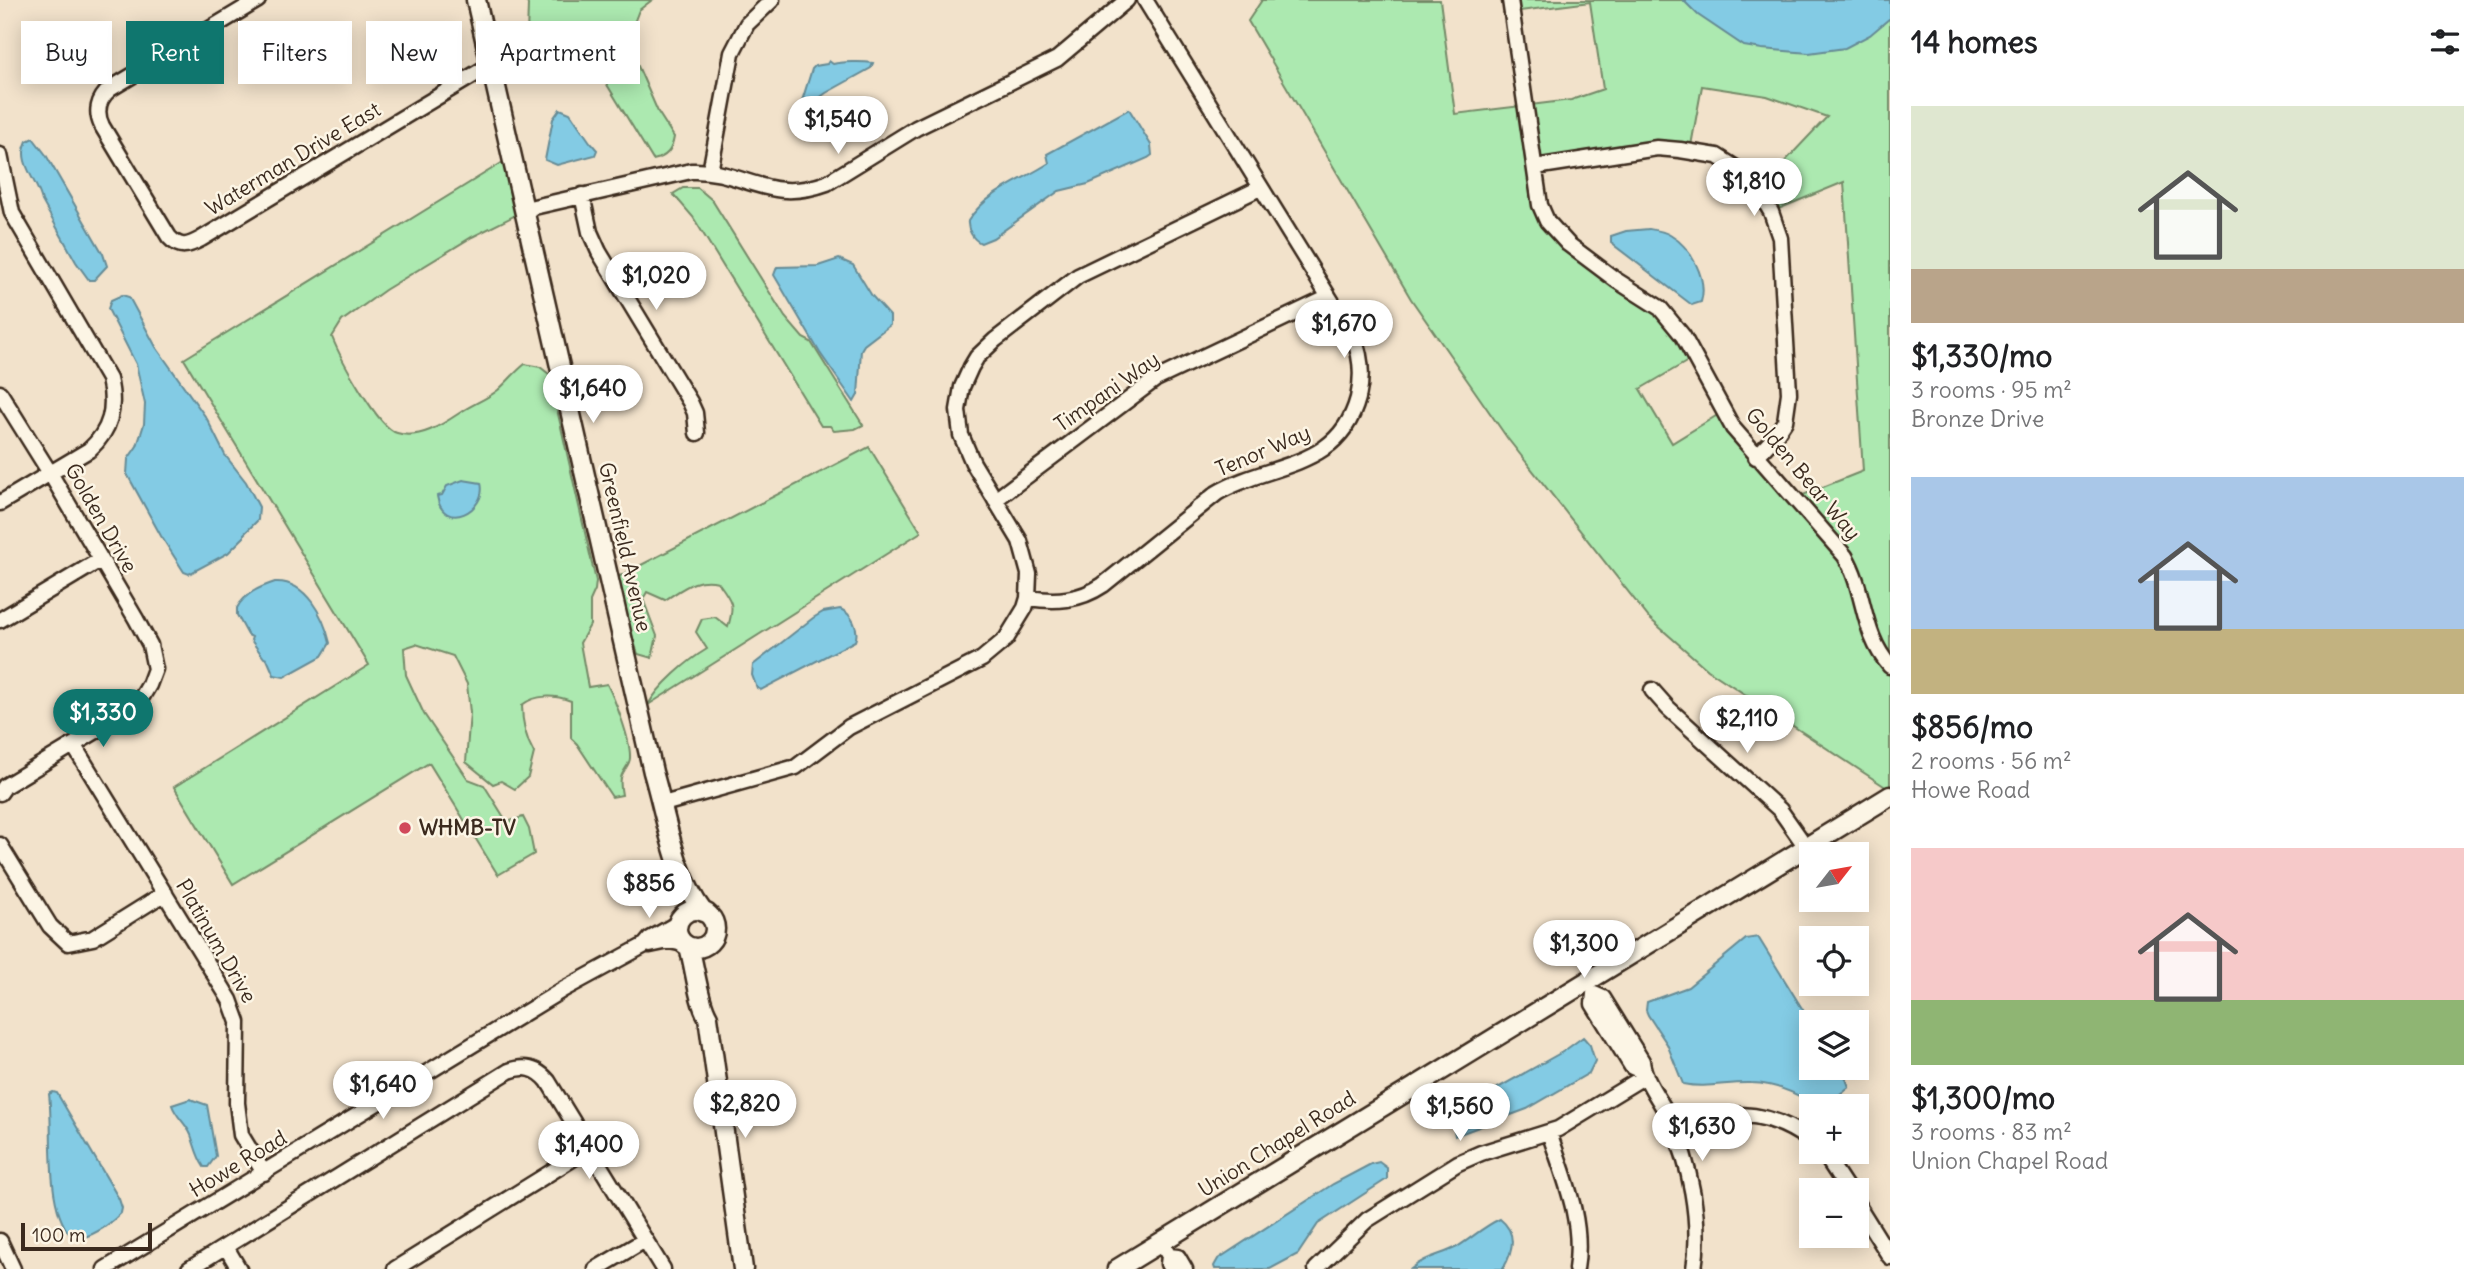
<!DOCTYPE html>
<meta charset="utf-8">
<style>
body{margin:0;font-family:Delius,sans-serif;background:#f2f2f2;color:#202124;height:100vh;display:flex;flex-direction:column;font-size:26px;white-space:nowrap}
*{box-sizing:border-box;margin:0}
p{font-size:23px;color:#757577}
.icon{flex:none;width:38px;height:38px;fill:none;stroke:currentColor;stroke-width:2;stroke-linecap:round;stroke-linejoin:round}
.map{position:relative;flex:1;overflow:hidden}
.sheet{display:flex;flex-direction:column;background:#fff;width:595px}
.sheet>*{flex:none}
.top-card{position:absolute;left:21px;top:21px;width:665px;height:63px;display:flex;gap:14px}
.needle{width:46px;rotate:59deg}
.tools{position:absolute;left:1799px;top:842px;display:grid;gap:14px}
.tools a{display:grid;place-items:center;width:70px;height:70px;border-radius:0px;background:#fff;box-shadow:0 4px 18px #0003;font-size:35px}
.scale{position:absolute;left:21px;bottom:18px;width:131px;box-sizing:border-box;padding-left:7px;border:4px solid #3b2a1e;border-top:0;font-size:19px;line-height:24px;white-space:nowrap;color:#3b2a1e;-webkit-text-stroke:5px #fcf5e5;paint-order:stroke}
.price{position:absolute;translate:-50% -60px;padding:0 16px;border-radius:24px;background:#fff;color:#222;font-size:23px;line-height:46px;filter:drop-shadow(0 2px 4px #0008)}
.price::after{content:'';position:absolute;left:50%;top:42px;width:21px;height:16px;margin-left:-10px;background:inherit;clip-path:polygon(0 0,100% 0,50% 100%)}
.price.active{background:#0f766e;color:#fff}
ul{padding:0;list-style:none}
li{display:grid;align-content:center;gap:14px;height:371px;padding:0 21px}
li span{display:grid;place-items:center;height:217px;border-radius:0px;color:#555}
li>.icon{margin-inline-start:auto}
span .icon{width:126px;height:126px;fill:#fffc;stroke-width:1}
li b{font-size:30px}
h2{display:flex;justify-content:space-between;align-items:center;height:84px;padding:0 21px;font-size:30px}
.pill{padding:0 24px;border-radius:0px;background:#fff;box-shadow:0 4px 18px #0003;font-size:24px;line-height:63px}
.pill.active{background:#0f766e;color:#fff}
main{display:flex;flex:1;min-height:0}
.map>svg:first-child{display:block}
.green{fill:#ace9b0;stroke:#748a67;stroke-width:2;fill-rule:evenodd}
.water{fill:#83cbe4;stroke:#668b95;stroke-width:2}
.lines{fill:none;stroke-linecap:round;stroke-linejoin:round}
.minor-casing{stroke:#3b2a1e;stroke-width:19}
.major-casing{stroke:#3b2a1e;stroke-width:23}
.minor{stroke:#fcf5e5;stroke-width:14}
.major{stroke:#fcf5e5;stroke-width:18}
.poi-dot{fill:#d1495b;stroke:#fcf5e5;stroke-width:2.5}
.labels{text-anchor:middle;stroke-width:5;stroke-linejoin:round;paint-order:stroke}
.street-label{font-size:21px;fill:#3b2a1e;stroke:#fcf5e5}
.poi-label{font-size:21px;font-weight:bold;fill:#3b2a1e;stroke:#fcf5e5;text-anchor:start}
</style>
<main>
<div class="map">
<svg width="1890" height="1269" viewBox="0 0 1890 1269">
<rect width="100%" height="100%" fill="#f2e2cb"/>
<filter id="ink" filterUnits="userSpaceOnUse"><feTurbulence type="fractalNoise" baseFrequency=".0143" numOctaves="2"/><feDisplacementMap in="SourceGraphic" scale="14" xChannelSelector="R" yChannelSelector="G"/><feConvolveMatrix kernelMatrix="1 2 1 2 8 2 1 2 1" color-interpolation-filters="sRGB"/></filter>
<g filter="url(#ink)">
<!-- green -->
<path class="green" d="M524 0H652L639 10 627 41 658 112 674 137C672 150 667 157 653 160L578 37 568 38 529 64 520 46 527 37 528 4Z
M1262 0H1440L1455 114 1571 100 1603 89 1590 2 1512 12 1510 0H1890V790L1708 670 1649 618 1508 439 1411 299 1248 21ZM1702 86 1767 96 1827 117 1758 190 1771 212 1844 182 1863 471 1793 499 1724 411 1672 443 1640 389 1695 357 1683 336 1547 221 1536 167 1690 151Z
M508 159 520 213 472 237 385 290 342 321 332 337C340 357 378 428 397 433 420 440 443 424 461 412 473 404 487 399 498 390 507 382 515 372 525 364L540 367 549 374 596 581 595 590 590 601V625L580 643 588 687 607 684C615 700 631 740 630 758 630 765 622 771 621 778 620 783 621 790 622 795L612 797 577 744 571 738V701C555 695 536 694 522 705 522 723 525 737 534 753L528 777 515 789 501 781 493 784 466 762 470 713 467 684 453 656 416 644 404 648 406 675 424 714 468 779 484 785 507 822 523 817 529 829 534 854 498 875 429 763 233 884 174 787 369 665 184 359Z
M683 188H698L712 200 785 317 803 338 811 342 863 425 855 429 834 431 830 426H821L693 217 673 194Z
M869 447 921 532 648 705C659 685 687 661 707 649L696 632 702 619 715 617 728 627C735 604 732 601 718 582 695 577 683 589 665 600L647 592 643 599 657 636 652 658 638 654 614 579Z"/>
<!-- water -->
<path class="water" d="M1683 0H1890V18L1870 35 1845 48 1809 53 1762 49 1744 46 1698 15Z
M829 61 833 64C841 62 861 61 873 63L871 68 826 93 811 104 803 103 802 101 812 69 815 66 827 64Z
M560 109 570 113 590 142 597 150 595 155 557 165 545 160 553 119Z
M1129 109 1151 145 1152 155 1148 158 1088 184 1059 191 993 238 981 243C973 240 967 229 968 221 987 191 1022 181 1049 163L1047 154Z
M33 138 46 155 103 254 107 266 94 280H89L76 262 42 201C38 181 16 162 27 141Z
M1649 229C1656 230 1664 231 1670 235 1691 247 1708 279 1701 302L1692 305 1611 243V236L1626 231Z
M839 259 853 265 872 296 890 316V325L864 345 861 350 858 395 854 402 820 353 774 275 777 267 818 266Z
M122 295 129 297 156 347 207 419 225 455 246 482 259 507 258 520 244 534V537L228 553 189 574 184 572 161 536 127 474 128 459 137 446 144 424 145 404 136 364 108 309 111 300Z
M463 480 481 483C488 510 443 534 437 496L442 495 447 486Z
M275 582C306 580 324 617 330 643L322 656 284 677 274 675 267 659 264 658 251 640 252 637 248 635 237 615V608C245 593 260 587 275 582Z
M840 609C851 613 860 629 855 641L761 690 757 688 752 675 753 665 813 618 823 612Z
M1758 937 1811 1023V1068H1842L1849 1087 1836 1097 1814 1104C1796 1093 1773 1083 1751 1083 1728 1082 1706 1089 1683 1084L1667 1044 1648 1015 1646 1010 1647 1002 1688 987 1746 939Z
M1583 1037 1590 1045 1595 1061 1589 1073 1527 1109 1455 1136 1453 1124 1462 1108 1564 1051Z
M53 1092 57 1093 119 1199 122 1208 121 1213C108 1226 93 1237 75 1239 43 1214 54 1132 49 1094Z
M190 1099 207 1105 216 1156 208 1167H204C197 1157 195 1146 191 1135 186 1123 176 1117 172 1105Z
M1379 1162 1387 1168V1179L1318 1224 1298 1254 1270 1269H1215L1214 1266 1218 1259 1333 1184 1371 1164Z
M1500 1219C1518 1233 1513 1252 1503 1269H1411C1424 1257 1442 1255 1457 1247 1472 1238 1484 1226 1500 1219Z"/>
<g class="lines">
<defs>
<path id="minor" d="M258 0 110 89C98 99 95 112 102 126L169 237C180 249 188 246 201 239L492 64
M1510 0 1540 205 1547 221 1568 244 1616 280 1660 308 1683 336 1733 428 1845 556C1866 591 1861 634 1890 666
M0 155 12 213 109 379C116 408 111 430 89 450L0 503
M1535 167 1657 148 1680 150 1717 156 1736 168 1758 190 1771 212 1780 238 1789 393 1785 421 1773 439 1756 457
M710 172 732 53 747 24 772 0
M582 195 590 232 599 252 690 402 695 413 697 433
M525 209 691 171C744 169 767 205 827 183L916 128 1057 59 1127 0
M0 393 50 473 136 619 150 645 155 669 149 685 136 707 5 786 0 793
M995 500 1156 379 1329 297
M1028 598C1056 602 1079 601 1103 585L1217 493C1269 462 1339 470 1358 398 1363 376 1362 357 1353 336L1145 0
M0 620 100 560
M1652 690 1668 708 1780 810 1806 847
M74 746 230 1000 238 1022 237 1103 241 1135 264 1173
M663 804 796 767 849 727 982 659 1006 639 1025 608 1028 598 1029 574 1020 541 973 463 961 435 958 410 962 387 971 367 977 357 995 340 1078 276 1260 188
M0 845 50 926 68 943 93 938 165 893
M650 945 669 941 684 944
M1643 1072 1632 1067 1593 1004 1594 994 1603 998 1642 1061C1644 1082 1661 1100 1670 1120 1690 1163 1702 1221 1694 1269
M1673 1126C1726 1112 1764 1106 1811 1141
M1549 1132C1564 1177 1584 1221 1576 1269
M1823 1152 1848 1190
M1857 1204 1890 1257
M0 1241 13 1269
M1161 1242 1169 1256 1168 1264 1171 1269
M226 1247 239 1269
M1169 1256 1178 1257 1185 1269
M105 1269 564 989 645 945 650 939 678 923
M189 1269 509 1071C525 1065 537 1068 548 1081L663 1269
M395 1269 590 1148
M596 1269 645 1240
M1316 1269 1367 1220 1458 1163 1481 1153 1558 1129 1645 1076"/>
<path id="major" d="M476 0 653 772C667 819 673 872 703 912
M677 929a19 19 0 1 1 38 0a19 19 0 1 1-38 0Z
M689 947C695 967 698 1001 708 1017L743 1269
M1117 1269 1890 796"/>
</defs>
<!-- minor casing -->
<use href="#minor" class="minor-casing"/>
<!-- major casing -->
<use href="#major" class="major-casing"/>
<!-- minor -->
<use href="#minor" class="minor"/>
<!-- major -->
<use href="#major" class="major"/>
</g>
</g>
<!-- markers -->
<circle class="poi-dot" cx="405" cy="828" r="7"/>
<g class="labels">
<!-- street labels -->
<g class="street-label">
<text transform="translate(293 159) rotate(-31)" y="7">Waterman Drive East</text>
<text transform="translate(1107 392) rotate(-35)" y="7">Timpani Way</text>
<text transform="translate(1263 451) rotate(-23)" y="7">Tenor Way</text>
<text transform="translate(1803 474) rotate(50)" y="7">Golden Bear Way</text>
<text transform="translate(101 518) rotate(60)" y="7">Golden Drive</text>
<text transform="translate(625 547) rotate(77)" y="7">Greenfield Avenue</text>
<text transform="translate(216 941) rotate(60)" y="7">Platinum Drive</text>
<text transform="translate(1277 1144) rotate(-32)" y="7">Union Chapel Road</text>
<text transform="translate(238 1164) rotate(-31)" y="7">Howe Road</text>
</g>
<!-- poi labels -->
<g class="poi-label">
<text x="419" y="835">WHMB-TV</text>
</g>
</g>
</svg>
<div class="tools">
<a><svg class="needle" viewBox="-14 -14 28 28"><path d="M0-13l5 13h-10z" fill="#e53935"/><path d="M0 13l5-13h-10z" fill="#757577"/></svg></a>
<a><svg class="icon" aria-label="locate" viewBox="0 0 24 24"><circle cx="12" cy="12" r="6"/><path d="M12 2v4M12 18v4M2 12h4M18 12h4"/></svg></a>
<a><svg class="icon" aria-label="layers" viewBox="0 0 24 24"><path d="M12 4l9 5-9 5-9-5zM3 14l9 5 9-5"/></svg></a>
<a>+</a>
<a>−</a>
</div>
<div class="scale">100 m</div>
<b class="price" style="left:838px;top:156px">$1,540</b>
<b class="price" style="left:1754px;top:218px">$1,810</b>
<b class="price" style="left:656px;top:312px">$1,020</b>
<b class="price" style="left:1344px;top:360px">$1,670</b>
<b class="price" style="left:593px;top:425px">$1,640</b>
<b class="price active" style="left:103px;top:749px">$1,330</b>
<b class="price" style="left:1747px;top:755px">$2,110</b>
<b class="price" style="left:649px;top:920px">$856</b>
<b class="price" style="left:1584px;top:980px">$1,300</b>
<b class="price" style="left:383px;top:1121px">$1,640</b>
<b class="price" style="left:745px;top:1140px">$2,820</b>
<b class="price" style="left:1460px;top:1143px">$1,560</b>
<b class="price" style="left:1702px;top:1163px">$1,630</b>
<b class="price" style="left:589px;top:1181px">$1,400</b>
<div class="top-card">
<a class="pill">Buy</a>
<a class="pill active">Rent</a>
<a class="pill">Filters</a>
<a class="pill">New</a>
<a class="pill">Apartment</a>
</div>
</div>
<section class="sheet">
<h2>14 homes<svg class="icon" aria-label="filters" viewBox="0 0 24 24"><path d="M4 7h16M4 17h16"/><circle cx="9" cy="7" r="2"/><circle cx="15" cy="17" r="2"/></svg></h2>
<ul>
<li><span style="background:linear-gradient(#dfe7d0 75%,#b9a48a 0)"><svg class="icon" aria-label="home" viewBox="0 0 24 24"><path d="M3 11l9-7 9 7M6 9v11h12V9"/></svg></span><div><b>$1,330/mo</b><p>3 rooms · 95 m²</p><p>Bronze Drive</p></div></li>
<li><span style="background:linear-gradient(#a9c7e8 70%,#c2b280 0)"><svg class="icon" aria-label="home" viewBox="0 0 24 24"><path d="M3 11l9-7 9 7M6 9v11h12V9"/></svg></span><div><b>$856/mo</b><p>2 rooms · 56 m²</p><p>Howe Road</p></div></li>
<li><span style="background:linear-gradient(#f6c9c9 70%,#8fb573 0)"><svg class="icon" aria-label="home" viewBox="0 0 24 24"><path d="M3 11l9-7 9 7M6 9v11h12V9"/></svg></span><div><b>$1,300/mo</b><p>3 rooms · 83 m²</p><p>Union Chapel Road</p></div></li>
</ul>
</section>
</main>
